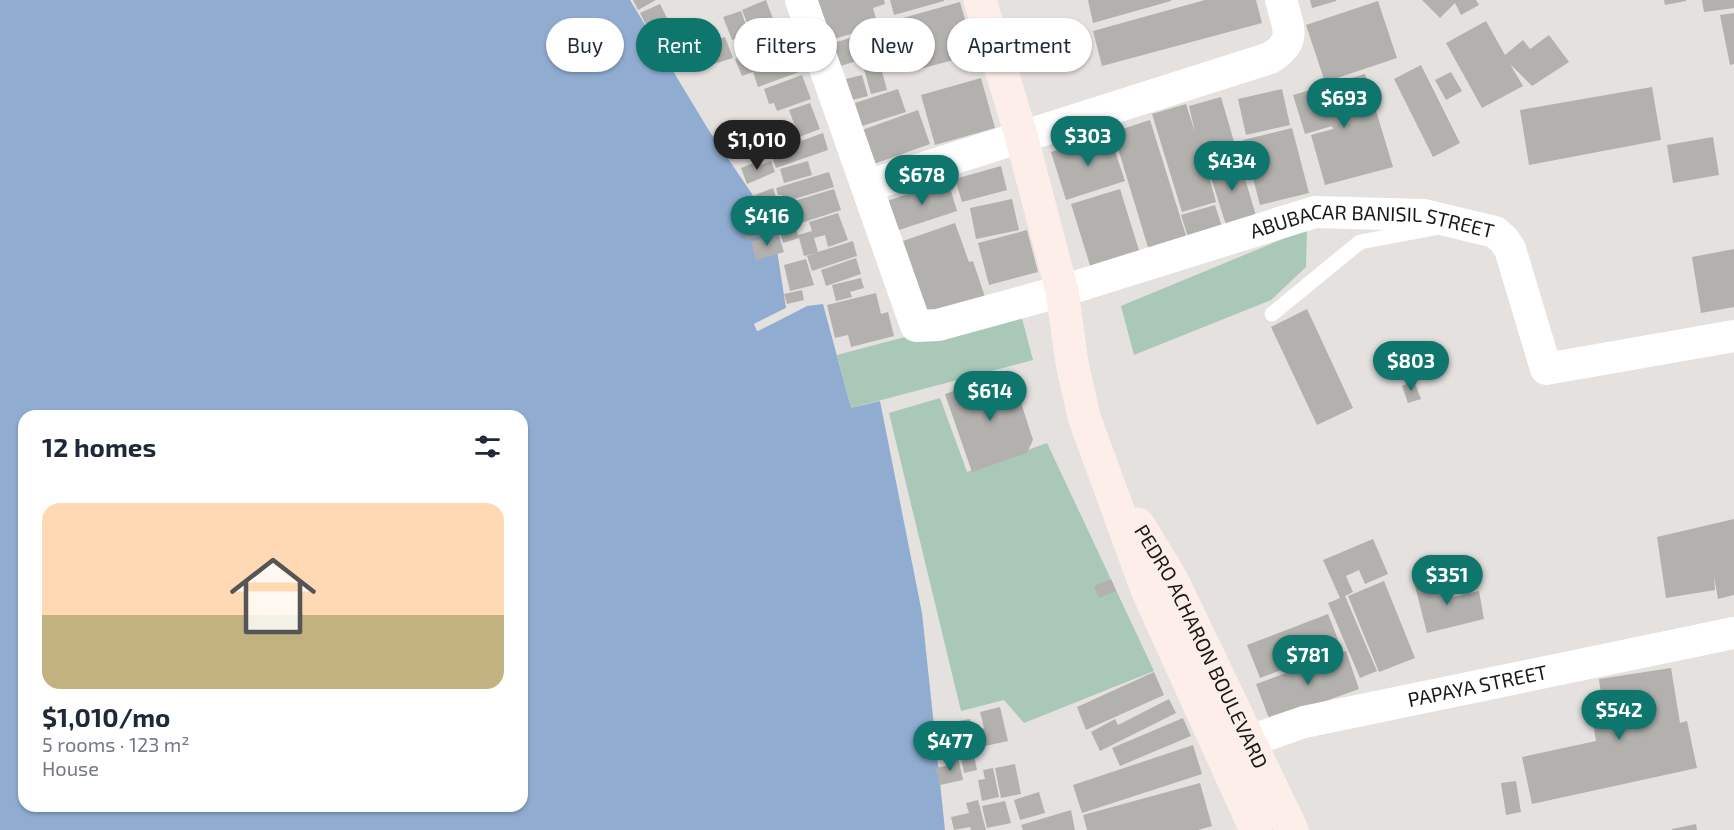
<!DOCTYPE html>
<meta charset="utf-8">
<style>
body{margin:0;font-family:"Exo 2",sans-serif;background:#f6f6f7;color:#1f2937;height:100vh;display:flex;flex-direction:column;font-size:22px;white-space:nowrap}
*{box-sizing:border-box;margin:0}
p{font-size:20px;color:#747a83}
.icon{flex:none;width:33px;height:33px;fill:none;stroke:currentColor;stroke-width:2;stroke-linecap:round;stroke-linejoin:round}
.map{position:relative;flex:1;overflow:hidden}
.details{position:absolute;left:18px;top:410px;width:510px;height:402px;display:flex;flex-direction:column;background:#fff;border-radius:18px;box-shadow:0 2px 4px #0004}
.details>*{flex:none}
.top-card{position:absolute;left:546px;top:18px;width:570px;height:54px;display:flex;gap:12px}
.price{position:absolute;translate:-50% -51px;padding:0 14px;border-radius:21px;background:#0f766e;color:#fff;font-size:20px;line-height:39px;filter:drop-shadow(0 2px 3px #0008)}
.price::after{content:'';position:absolute;left:50%;top:36px;width:18px;height:14px;margin-left:-9px;background:inherit;clip-path:polygon(0 0,100% 0,50% 100%)}
.price.on{background:#222;color:#fff}
ul{padding:0;list-style:none}
li{display:grid;align-content:center;gap:12px;height:318px;padding:0 24px}
li+li{border-top:2px solid #e0e1e3}
li span{display:grid;place-items:center;height:186px;border-radius:18px;color:#555}
li>.icon{margin-inline-start:auto}
span .icon{width:108px;height:108px;fill:#fffc;stroke-width:1}
li b{font-size:26px}
h2{display:flex;justify-content:space-between;align-items:center;height:72px;padding:0 24px;font-size:26px}
.chip{padding:0 21px;border-radius:27px;background:#fff;box-shadow:0 2px 4px #0004;font-size:21px;line-height:54px}
.chip.on{background:#0f766e;color:#fff}
.map>svg:first-child{display:block}
.green{fill:#a9c8b8}
.water{fill:#90add1;fill-rule:evenodd}
.pier{fill:#e4e1df}
.building{fill:#b3b1ae}
.lines{fill:none;stroke-linecap:round;stroke-linejoin:round}
.lane{stroke:#fff;stroke-width:15}
.street{stroke:#fff;stroke-width:32}
.secondary{stroke:#fdeeea;stroke-width:33}
.labels{text-anchor:middle;stroke-width:4.5;stroke-linejoin:round;paint-order:stroke}
.street-label{font-size:20px;fill:#191918;stroke:#fff}
</style>
<div class="map">
<svg width="1734" height="830" viewBox="0 0 1734 830">
<rect width="100%" height="100%" fill="#e4e1df"/>
<!-- green -->
<path class="green" d="M1307 229 1306 267 1271 300 1134 355 1121 306Z
M1019 307 1033 360 851 408 837 355Z
M940 398 967 472 1047 443 1154 671 1024 723 1004 700 961 711 889 413Z"/>
<!-- water -->
<path class="water" d="M0 0H630L708 129 773 225 786 308 754 324 758 331 807 306 823 304 851 408 880 401 922 613 945 830H0ZM24 416H522V806H24Z"/>
<!-- pier -->
<path class="pier" d="M788 307 787 311 759 327 798 307 799 310 757 331 754 324Z"/>
<!-- building -->
<path class="building" d="M633 0H656L638 10Z
M766 0 773 19 749 28 742 10Z
M815 0H884L885 4 873 8 878 26 827 41Z
M890 0H944V1L894 15Z
M1088 0H1171V1L1093 23Z
M1205 0H1256L1262 23 1102 66 1093 31Z
M1310 0H1336V1L1312 8Z
M1422 0H1476L1479 5 1461 15 1455 3 1440 18Z
M1664 0H1686V1L1665 5Z
M1702 0H1734V8L1704 12Z
M1378 1 1397 58 1325 82 1306 25Z
M960 2 975 54 913 71 899 19Z
M660 4 668 20 648 29 640 13Z
M741 11 749 34 732 40 723 17Z
M1734 13V64L1730 65 1720 15Z
M782 20 787 34 753 47 751 41 759 38 756 30Z
M1486 21 1505 55 1523 40 1530 49 1549 35 1569 62 1532 86 1510 64 1523 86 1482 108 1446 43Z
M870 32 877 55 837 67 830 44Z
M725 37 733 58 707 66 700 45Z
M783 39 789 54 761 65 755 50Z
M754 52 759 67 792 55 799 72 758 87 753 72 742 76 735 59Z
M880 64 887 90 871 94 864 69Z
M1421 65 1460 143 1433 157 1394 79Z
M1451 72 1462 91 1446 100 1435 80Z
M1365 74 1393 167 1325 185 1311 135 1333 129 1332 126 1305 134 1293 95Z
M802 75 811 99 777 111 774 103 769 104 764 89Z
M862 75 868 96 852 100 846 79Z
M981 78 995 128 935 145 921 95Z
M1652 87 1661 140 1529 165 1520 110Z
M898 89 906 112 862 126 855 103Z
M1282 89 1290 125 1246 135 1238 99Z
M1221 97 1237 152 1205 162 1216 202 1182 212 1152 114 1186 104 1195 132 1189 106Z
M810 103 820 129 799 137 789 110Z
M918 110 930 144 874 164 862 130Z
M1150 120 1188 242 1150 254 1113 132Z
M1292 128 1309 193 1260 205 1243 140Z
M823 133 828 150 776 168 770 152Z
M1109 133 1125 181 1066 200 1051 152Z
M1713 137 1719 175 1673 183 1667 145Z
M1238 155 1257 219 1227 228 1207 165Z
M759 161 760 165 771 161 775 172 747 184 741 168Z
M808 161 812 175 784 183 780 169Z
M1001 166 1007 190 962 202 955 179Z
M829 172 834 187 784 202 782 195H778L776 188Z
M948 181 957 211 896 231 887 201Z
M773 188 779 206 746 218 739 201Z
M834 189 841 210 801 223 794 201Z
M1120 189 1142 260 1093 275 1071 204Z
M1012 199 1019 230 976 239 970 208Z
M1215 205 1223 230 1189 240 1181 215Z
M838 213 848 240 828 247 825 235 814 238 818 252 853 241 857 256 812 271 807 256 816 253 804 256 799 238 783 243 778 226 794 221 798 235 812 231 809 222Z
M764 216 768 234 747 240 742 222Z
M955 223 969 262 973 261 985 297 926 317 900 242Z
M1027 230 1038 272 989 285 978 243Z
M778 233 784 252 756 260 751 242Z
M1734 249V307L1701 313 1692 257Z
M856 258 861 274 826 286 821 270Z
M806 259 814 285 790 291 784 265Z
M861 278 864 288 850 292 852 297 836 301 832 285Z
M802 290 804 300 787 304 784 294Z
M876 293 881 314 888 312 894 336 851 347 848 335 835 338 827 305Z
M1307 309 1353 408 1317 425 1271 327Z
M1000 375 1015 384 1033 440 1027 453 972 472 945 394Z
M1414 381 1421 399 1408 403 1402 386Z
M1734 519V595L1718 599 1714 576 1715 590 1666 598 1657 537Z
M1373 539 1388 574 1365 584 1359 570 1346 576 1353 592 1345 596 1377 671 1360 678 1328 603 1340 598 1323 560Z
M1449 578 1453 597 1479 591 1484 619 1427 633 1415 586Z
M1111 579 1116 591 1099 598 1094 586Z
M1384 581 1415 658 1379 672 1348 596Z
M1328 614 1341 647 1260 678 1247 645Z
M1346 651 1359 689 1270 721 1256 684Z
M1671 668 1680 723 1687 721 1697 768 1532 804 1522 757 1596 741 1590 705 1602 703 1599 679Z
M1154 672 1164 695 1086 730 1077 707Z
M1169 699 1176 713 1100 751 1091 732 1115 719 1118 725Z
M1000 707 1008 741 976 748 972 731 984 728 980 712Z
M1183 718 1191 736 1120 766 1112 748Z
M970 719 975 752 945 756 940 724Z
M1193 745 1202 774 1082 813 1073 785Z
M974 755 977 770 964 773 961 758Z
M958 757 963 780 940 785 936 768 949 765 947 760Z
M1015 764 1021 794 1001 798 995 768Z
M993 768 999 797 982 801 978 780 985 779 983 770Z
M1516 781 1521 812 1506 815 1501 783Z
M1200 783 1212 826 1198 830H1087L1083 815Z
M1039 792 1045 813 1020 820 1014 800Z
M978 800 986 830H971L970 827 954 830 951 817 969 813 966 803Z
M1005 801 1011 823 987 828 982 806Z
M1071 810 1075 830H1023L1021 825Z
M1696 824 1697 830H1672V829Z"/>
<g class="lines">
<!-- lane -->
<path class="lane" d="M1272 314 1360 242 1440 227"/>
<!-- street -->
<g class="street">
<path id="s1" d="M801 0 916 326 938 325 1062 291 1315 212 1424 215 1495 232 1504 240 1510 249 1546 369 1734 336"/>
<path d="M867 186 1270 58C1298 41 1288 27 1281 0"/>
<path id="s2" d="M1227 752 1249 741 1304 722 1734 633"/>
</g>
<!-- secondary -->
<g class="secondary">
<path d="M980 0 1021 135 1062 291 1072 363 1084 417 1148 592 1256 830"/>
<path id="s3" d="M1138 524 1171 578 1292 830"/>
</g>
</g>
<g class="labels">
<!-- street labels -->
<g class="street-label">
<text dy="7" stroke="none"><textPath href="#s1" startOffset="818">ABUBACAR BANISIL STREET</textPath></text>
<text dy="7" stroke="none"><textPath href="#s3" startOffset="138">PEDRO ACHARON BOULEVARD</textPath></text>
<text dy="7" stroke="none"><textPath href="#s2" startOffset="260">PAPAYA STREET</textPath></text>
</g>
</g>
</svg>
<b class="price" style="left:1344px;top:129px">$693</b>
<b class="price" style="left:1088px;top:167px">$303</b>
<b class="price on" style="left:757px;top:171px">$1,010</b>
<b class="price" style="left:1232px;top:192px">$434</b>
<b class="price" style="left:922px;top:206px">$678</b>
<b class="price" style="left:767px;top:247px">$416</b>
<b class="price" style="left:1411px;top:392px">$803</b>
<b class="price" style="left:990px;top:422px">$614</b>
<b class="price" style="left:1447px;top:606px">$351</b>
<b class="price" style="left:1308px;top:686px">$781</b>
<b class="price" style="left:1619px;top:741px">$542</b>
<b class="price" style="left:950px;top:772px">$477</b>
<div class="top-card">
<a class="chip">Buy</a>
<a class="chip on">Rent</a>
<a class="chip">Filters</a>
<a class="chip">New</a>
<a class="chip">Apartment</a>
</div>
<section class="details">
<h2>12 homes<svg class="icon" aria-label="filters" viewBox="0 0 24 24"><path d="M4 7h16M4 17h16"/><circle cx="9" cy="7" r="2"/><circle cx="15" cy="17" r="2"/></svg></h2>
<ul>
<li><span style="background:linear-gradient(#ffd9b3 60%,#c2b280 0)"><svg class="icon" aria-label="home" viewBox="0 0 24 24"><path d="M3 11l9-7 9 7M6 9v11h12V9"/></svg></span><div><b>$1,010/mo</b><p>5 rooms · 123 m²</p><p>House</p></div></li>
</ul>
</section>
</div>
